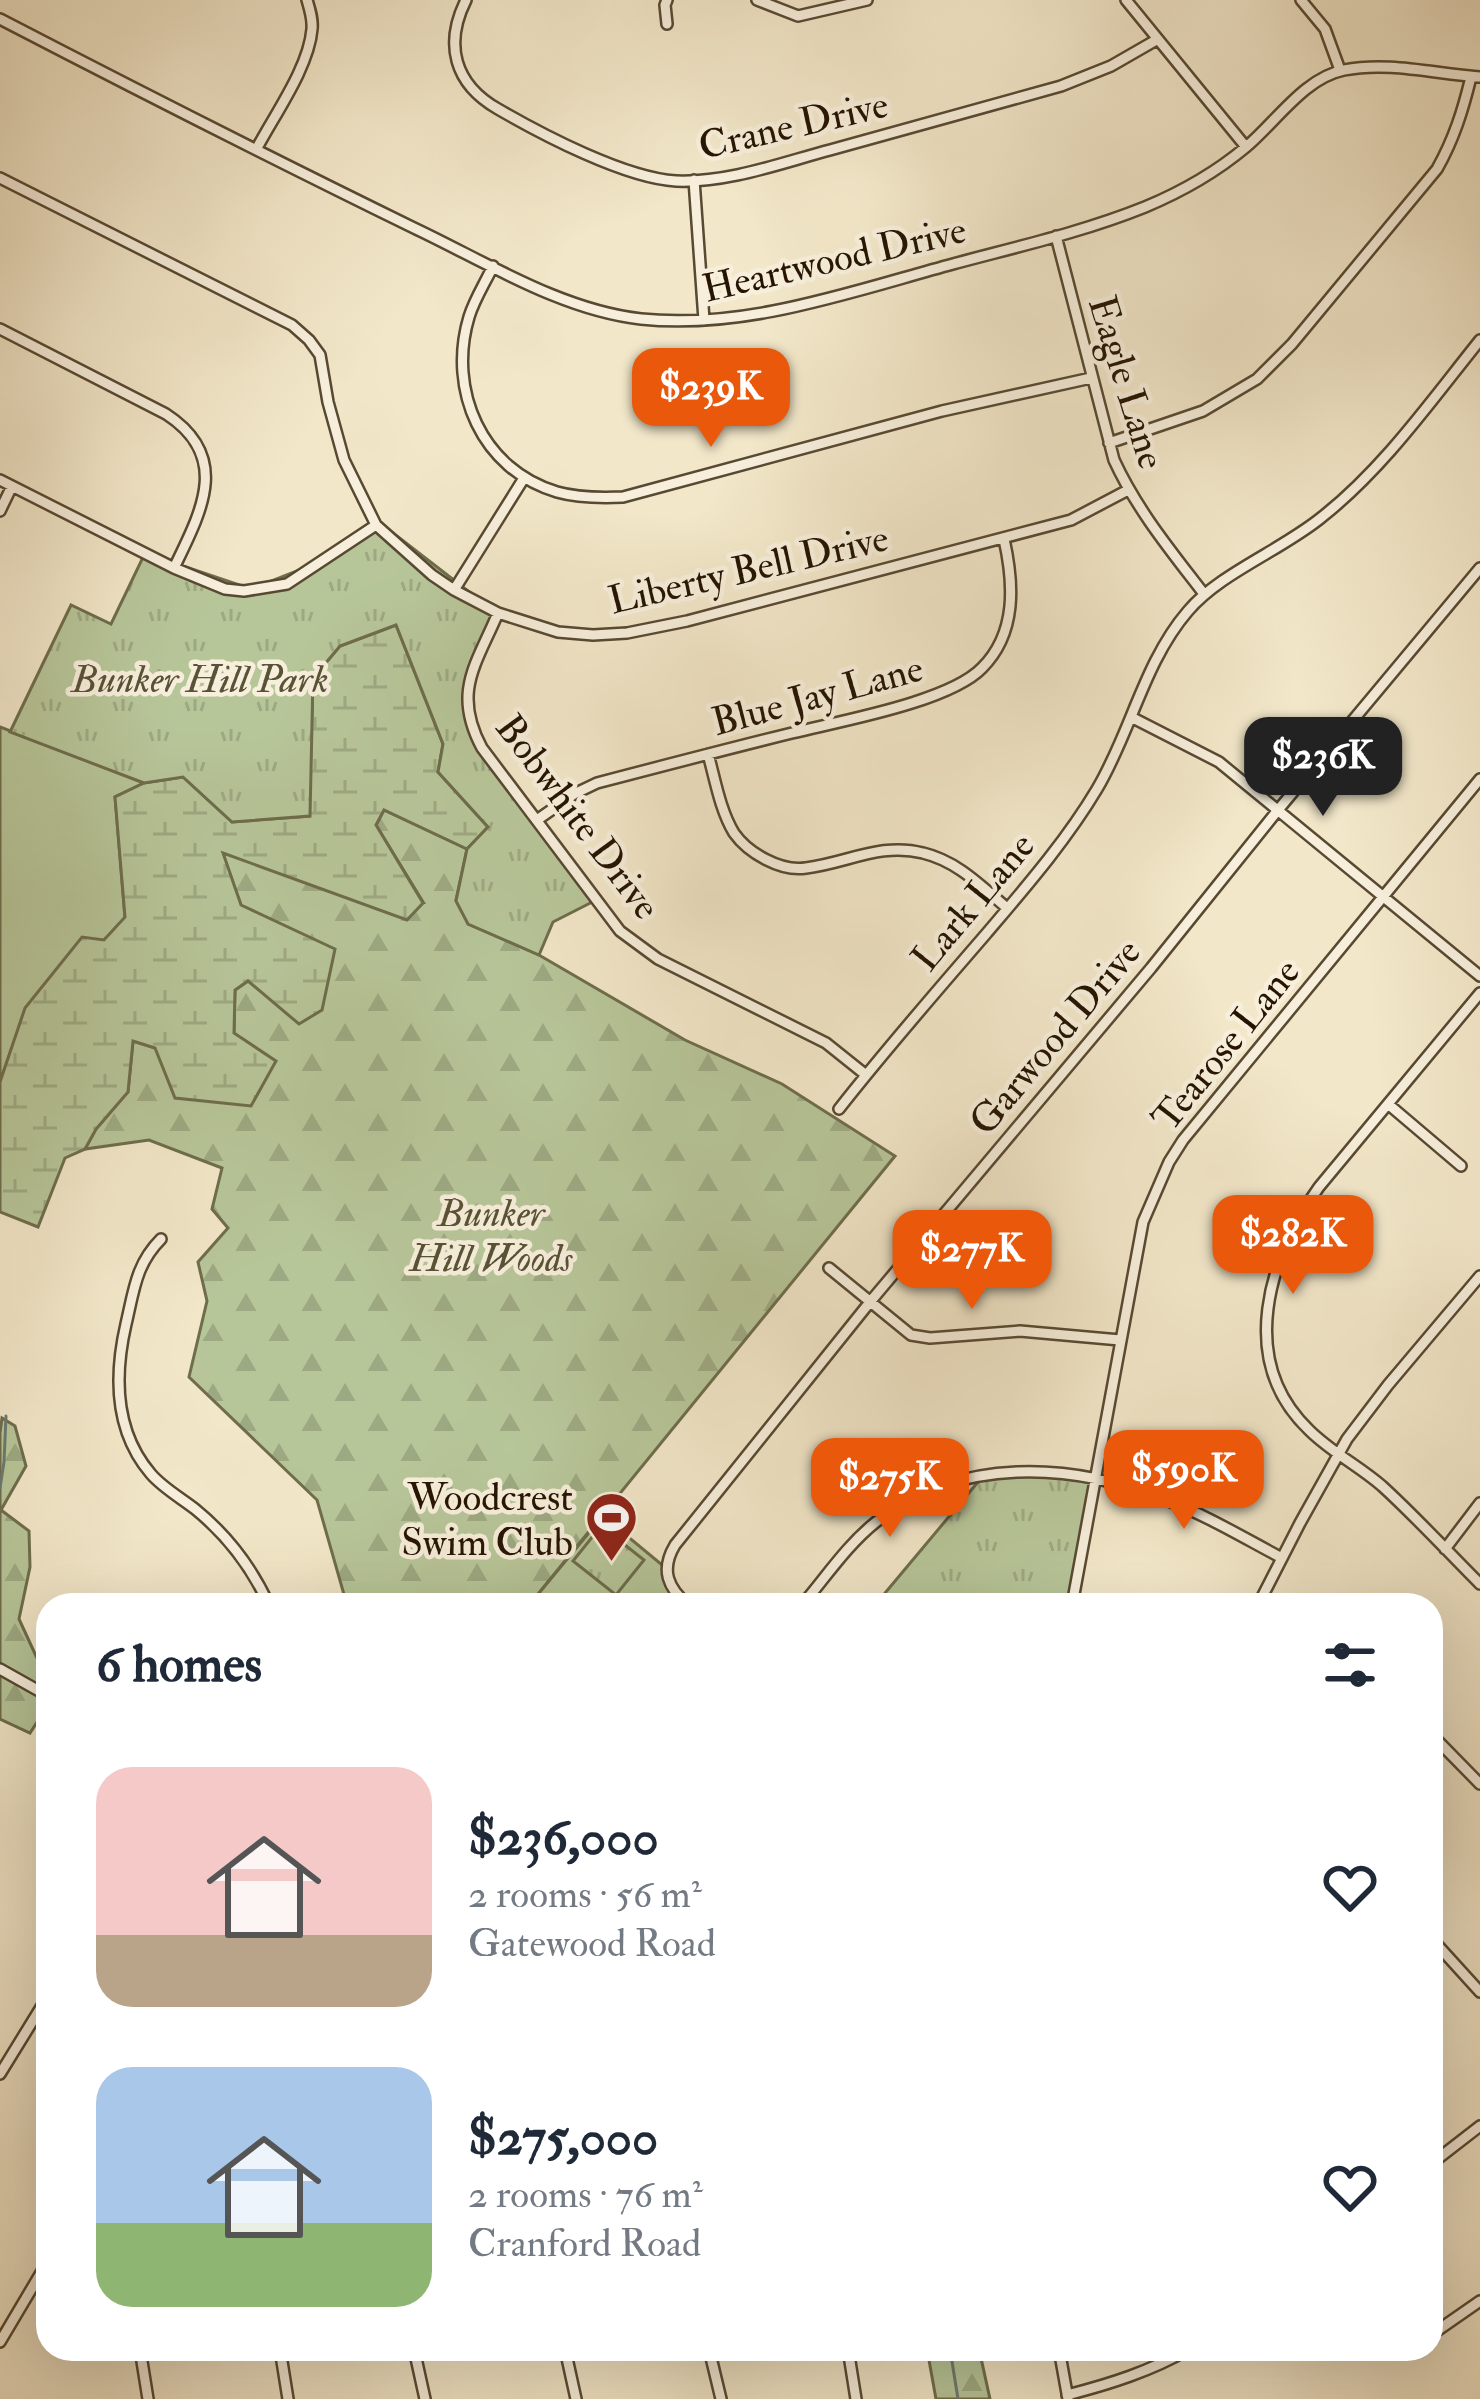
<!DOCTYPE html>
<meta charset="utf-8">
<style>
body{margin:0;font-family:"IM FELL Double Pica",serif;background:#f6f6f7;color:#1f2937;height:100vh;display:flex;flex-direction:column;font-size:45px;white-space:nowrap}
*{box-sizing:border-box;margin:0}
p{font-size:39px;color:#747a83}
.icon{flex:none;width:66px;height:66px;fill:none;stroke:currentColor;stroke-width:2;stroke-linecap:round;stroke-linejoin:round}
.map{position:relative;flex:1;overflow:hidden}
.panel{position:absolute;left:36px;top:1593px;width:1407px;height:768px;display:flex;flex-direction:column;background:#fff;border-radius:36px;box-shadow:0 12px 48px #0002}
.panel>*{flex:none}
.price{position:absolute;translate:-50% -102px;padding:0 27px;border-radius:24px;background:#ea580c;color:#fff;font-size:39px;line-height:78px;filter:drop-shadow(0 3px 6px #0008)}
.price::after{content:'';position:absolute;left:50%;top:72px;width:36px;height:27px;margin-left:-18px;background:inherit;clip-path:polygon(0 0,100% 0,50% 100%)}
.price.current{background:#222;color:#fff}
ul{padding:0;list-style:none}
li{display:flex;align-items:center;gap:36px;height:300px;padding:0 60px}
li span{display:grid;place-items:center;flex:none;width:336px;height:240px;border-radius:36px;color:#555}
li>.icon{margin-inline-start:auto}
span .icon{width:144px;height:144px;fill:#fffc;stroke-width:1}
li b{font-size:51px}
h2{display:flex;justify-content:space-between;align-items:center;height:144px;padding:0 60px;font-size:51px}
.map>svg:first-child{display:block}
.green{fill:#b7c699;stroke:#6e6d4c;stroke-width:3}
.forest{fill:url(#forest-firs);stroke:#6e6d4c;stroke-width:3}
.wetland{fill:url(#wetland-marsh);stroke:#6e6d4c;stroke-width:3}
.park{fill:url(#park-tufts);stroke:#6e6d4c;stroke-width:3}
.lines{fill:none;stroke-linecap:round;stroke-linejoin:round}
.stream{stroke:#6d7a71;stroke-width:3}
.minor-casing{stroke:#584932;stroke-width:14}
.minor{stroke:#f7efdc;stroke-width:9}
.labels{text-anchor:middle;stroke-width:9;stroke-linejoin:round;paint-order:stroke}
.street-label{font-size:39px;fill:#251400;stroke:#f7efdc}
.park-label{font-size:39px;font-style:italic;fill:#585236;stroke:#f7efdc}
.poi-label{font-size:39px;fill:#251400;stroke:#f7efdc;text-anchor:end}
</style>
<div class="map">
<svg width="1480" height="2399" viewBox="0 0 1480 2399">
<defs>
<pattern id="forest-firs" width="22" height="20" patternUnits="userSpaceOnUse" patternTransform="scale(3)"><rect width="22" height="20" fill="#b7c699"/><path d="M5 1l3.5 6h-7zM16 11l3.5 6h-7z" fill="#9da982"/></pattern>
<pattern id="wetland-marsh" width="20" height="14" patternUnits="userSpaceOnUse" patternTransform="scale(3)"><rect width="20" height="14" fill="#b7c699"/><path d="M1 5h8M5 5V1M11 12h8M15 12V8" fill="none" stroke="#9da982"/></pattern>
<pattern id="park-tufts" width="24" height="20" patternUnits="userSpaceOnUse" patternTransform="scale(3)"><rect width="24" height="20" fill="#b7c699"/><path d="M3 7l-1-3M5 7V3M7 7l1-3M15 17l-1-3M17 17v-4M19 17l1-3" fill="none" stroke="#9da982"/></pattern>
</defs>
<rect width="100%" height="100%" fill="#f2e7c9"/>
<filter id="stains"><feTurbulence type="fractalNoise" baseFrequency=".00167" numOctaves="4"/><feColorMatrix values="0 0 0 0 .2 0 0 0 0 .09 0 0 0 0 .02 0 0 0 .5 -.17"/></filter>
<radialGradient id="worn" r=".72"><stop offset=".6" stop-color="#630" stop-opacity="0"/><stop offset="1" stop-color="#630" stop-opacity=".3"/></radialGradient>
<!-- green -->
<path class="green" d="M0 727 144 783 115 797 125 918 104 940 26 1008 0 1082Z
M603 1516 667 1569 688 1605H529Z"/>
<!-- forest -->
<path class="forest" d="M384 810 467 849 456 900 469 924 539 955 685 1040 782 1084 895 1156 529 1605H347L317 1500 189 1377 207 1301 198 1262 228 1228 212 1209 222 1168 149 1140 85 1149 96 1129 128 1092 133 1041 155 1048 234 1033 235 990 248 981 241 905 222 852 423 902 376 825Z
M2 1418 15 1426 26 1466 1 1510 29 1531 30 1567 19 1619 48 1682V1705L30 1733 0 1719V1433Z
M927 2349H979L990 2399H936Z"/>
<!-- wetland -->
<path class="wetland" d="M396 625 443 744 438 772 488 827 467 849 384 810 376 825 423 903 407 920 223 853 241 905 335 949 322 1010 299 1024 248 981 235 990 234 1033 276 1061 251 1106 175 1098 155 1048 133 1041 128 1092 96 1129 85 1149 65 1158 38 1227 0 1212V1082L25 1008 82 937 104 940 125 917 115 797 144 783 183 777 232 822 309 816 313 678 340 646Z"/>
<!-- park -->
<path class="park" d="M375 519 499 615 471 688 474 733 600 898 553 922 539 955 468 924 456 901 467 849 488 827 438 772 443 744 396 625 340 646 313 678 310 816 232 822 183 777 144 783 10 732 71 605 111 624 145 553 251 589 340 554Z
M1003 1473 1096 1478 1072 1605H875L983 1476Z
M601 1526 644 1560 616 1595 573 1561Z"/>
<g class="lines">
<!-- stream -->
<path class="stream" d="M0 1488 4 1462 6 1416
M950 2349 958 2399"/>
<defs>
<path id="minor" d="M466 0C444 44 454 84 498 109 543 135 625 178 676 181 728 183 781 163 830 150 907 128 984 107 1061 86L1111 66 1158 39
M757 0 798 16 867 0
M1126 0 1246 147
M1301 0 1325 29 1340 70
M0 19C137 90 275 160 414 228 486 262 561 310 641 319 746 330 853 291 953 264 1016 247 1083 232 1145 207 1181 192 1215 173 1246 147 1276 122 1304 78 1344 70 1389 61 1435 74 1480 77
M667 24 665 5 667 0
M257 148C275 114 309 67 312 29 313 19 310 10 307 0
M0 178 292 325 309 340 320 355 328 402 344 460 376 525 432 575 454 590 498 613 558 632 593 635 627 633 687 621 1071 520 1128 490
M694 180 704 320
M1056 236 1114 460C1137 510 1171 551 1204 594
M493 266C485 283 474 300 469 317 447 390 482 470 557 492 578 498 601 498 623 497L942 411 1091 378
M0 329 166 414C232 457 201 512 174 568
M1109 443 1203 411 1257 379 1292 344 1437 169C1454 139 1463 110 1471 77
M0 480 174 568 225 589 244 591 287 584 376 525
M0 511 12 486
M454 590 524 478
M498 613C476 665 452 692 482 748L620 931 658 959 826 1043 866 1075
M1131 717 1219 762 1480 976
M708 754C715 779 720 810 734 833 748 853 781 872 806 868 847 863 881 842 923 853 957 861 981 886 1007 908
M537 820 574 794 597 783C662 766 727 749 792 733 840 721 949 702 982 668 1017 633 1014 584 1004 539
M1480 993 1319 1187C1269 1258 1236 1360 1309 1430 1331 1452 1359 1466 1382 1486 1416 1517 1448 1552 1480 1584
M1388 1104 1461 1166
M839 1109C886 1049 936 992 986 934 1025 888 1066 841 1097 789 1131 732 1144 662 1188 611 1220 573 1282 550 1322 517 1383 469 1431 401 1480 340
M161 1239C136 1264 134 1290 126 1324 114 1376 114 1431 151 1474 163 1488 181 1498 195 1509 227 1535 252 1568 269 1605
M829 1268 911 1335 930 1338 1020 1331 1120 1340
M1445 1549 1480 1503
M688 1605C668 1588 660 1570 675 1545L870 1302 1151 968 1278 810 1480 568
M802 1605C826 1577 847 1545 876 1522 960 1456 1071 1462 1166 1500 1206 1515 1244 1538 1282 1558
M1072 1605 1143 1222 1169 1162 1183 1140 1480 779
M1258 1605 1300 1523 1347 1439 1388 1385 1480 1276
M0 1669 48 1696
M1431 1734 1480 1784
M1431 1938 1480 1992
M0 2074 48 1996
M1431 2164 1480 2126
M1431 2335 1480 2301
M0 2342 48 2261
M140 2349 148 2399
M280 2349 288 2399
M414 2349 425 2399
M565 2349 576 2399
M709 2349 721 2399
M848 2349 856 2399
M1059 2349 1068 2399
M1067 2395C1110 2384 1151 2371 1189 2349"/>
</defs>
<!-- minor casing -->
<use href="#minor" class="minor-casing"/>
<!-- minor -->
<use href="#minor" class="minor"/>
</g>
<!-- icons -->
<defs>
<symbol id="stadium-pin" viewBox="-11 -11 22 30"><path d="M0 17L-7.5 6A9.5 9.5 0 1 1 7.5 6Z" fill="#8f2418" stroke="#f7efdc"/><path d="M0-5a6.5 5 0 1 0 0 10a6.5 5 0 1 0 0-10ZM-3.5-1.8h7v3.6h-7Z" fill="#fff"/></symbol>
</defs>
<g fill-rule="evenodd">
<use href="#stadium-pin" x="582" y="1488" width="59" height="81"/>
</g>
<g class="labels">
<!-- street labels -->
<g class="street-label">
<text transform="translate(793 124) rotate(-13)" y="14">Crane Drive</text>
<text transform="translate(834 258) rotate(-13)" y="14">Heartwood Drive</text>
<text transform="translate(1128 382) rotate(73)" y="14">Eagle Lane</text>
<text transform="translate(748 568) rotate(-13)" y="14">Liberty Bell Drive</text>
<text transform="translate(817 694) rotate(-15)" y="14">Blue Jay Lane</text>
<text transform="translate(579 816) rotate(53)" y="14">Bobwhite Drive</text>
<text transform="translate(972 901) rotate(-50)" y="14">Lark Lane</text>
<text transform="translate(1054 1036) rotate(-50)" y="14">Garwood Drive</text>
<text transform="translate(1225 1044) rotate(-51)" y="14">Tearose Lane</text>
</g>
<!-- park labels -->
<g class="park-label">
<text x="200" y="692">Bunker Hill Park</text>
<text x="491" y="1226">Bunker<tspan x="491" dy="45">Hill Woods</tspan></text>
</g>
<!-- poi labels -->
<g class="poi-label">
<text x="573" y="1510">Woodcrest<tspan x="573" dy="45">Swim Club</tspan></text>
</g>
</g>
<rect width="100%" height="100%" filter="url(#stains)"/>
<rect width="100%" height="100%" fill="url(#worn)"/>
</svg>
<b class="price" style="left:711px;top:450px">$239K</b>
<b class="price current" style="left:1323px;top:819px">$236K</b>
<b class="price" style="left:1293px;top:1297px">$282K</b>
<b class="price" style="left:972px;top:1312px">$277K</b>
<b class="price" style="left:1184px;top:1532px">$590K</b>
<b class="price" style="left:890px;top:1540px">$275K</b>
<section class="panel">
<h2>6 homes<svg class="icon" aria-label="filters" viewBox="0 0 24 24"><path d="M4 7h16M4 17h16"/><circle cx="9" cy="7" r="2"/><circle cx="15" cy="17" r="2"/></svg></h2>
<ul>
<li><span style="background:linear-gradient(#f6c9c9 70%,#b9a48a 0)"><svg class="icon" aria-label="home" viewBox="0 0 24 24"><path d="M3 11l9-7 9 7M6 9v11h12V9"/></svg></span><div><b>$236,000</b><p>2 rooms · 56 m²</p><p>Gatewood Road</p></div><svg class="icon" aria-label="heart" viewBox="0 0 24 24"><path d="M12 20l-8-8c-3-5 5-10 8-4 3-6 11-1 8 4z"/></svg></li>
<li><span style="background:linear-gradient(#a9c7e8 65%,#8fb573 0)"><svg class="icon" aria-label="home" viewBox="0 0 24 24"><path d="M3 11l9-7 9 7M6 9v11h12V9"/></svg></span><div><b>$275,000</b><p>2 rooms · 76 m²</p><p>Cranford Road</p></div><svg class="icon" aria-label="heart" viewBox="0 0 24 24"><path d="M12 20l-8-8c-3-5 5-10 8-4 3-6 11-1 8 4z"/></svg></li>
</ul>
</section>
</div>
